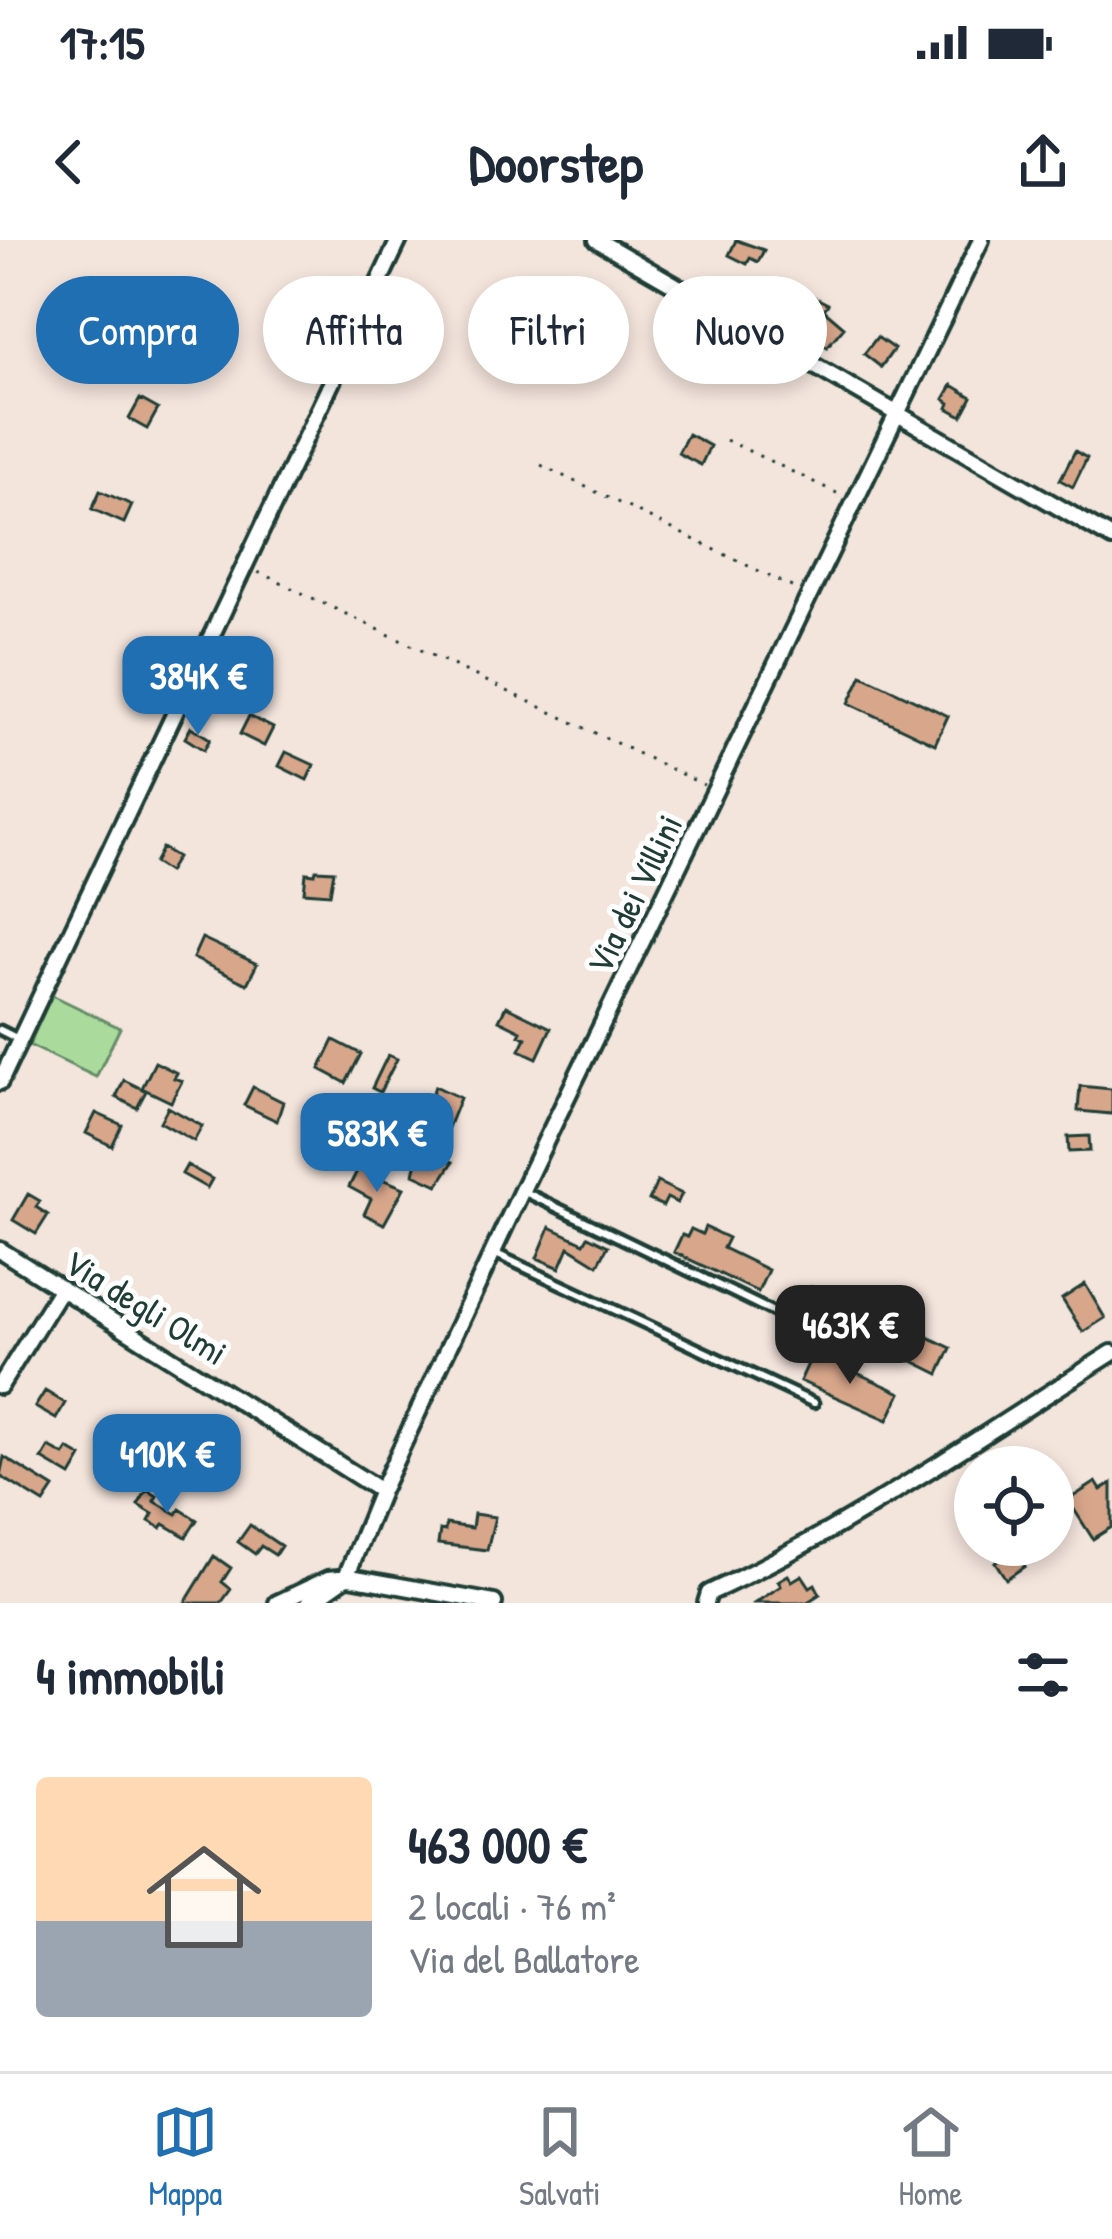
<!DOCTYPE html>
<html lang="it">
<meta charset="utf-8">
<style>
body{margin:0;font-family:"Patrick Hand",sans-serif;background:#f6f6f7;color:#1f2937;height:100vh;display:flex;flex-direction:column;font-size:45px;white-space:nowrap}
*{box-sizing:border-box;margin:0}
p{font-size:39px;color:#747a83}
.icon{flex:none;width:66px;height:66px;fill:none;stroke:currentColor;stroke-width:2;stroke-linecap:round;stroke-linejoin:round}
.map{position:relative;height:1363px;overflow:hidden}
.details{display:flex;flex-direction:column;background:#fff;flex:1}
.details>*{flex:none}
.top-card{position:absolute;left:36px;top:36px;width:1041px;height:108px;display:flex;gap:24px}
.buttons{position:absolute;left:954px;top:1206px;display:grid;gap:24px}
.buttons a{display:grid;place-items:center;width:120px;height:120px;border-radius:50%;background:#fff;box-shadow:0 6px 18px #0003;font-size:60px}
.price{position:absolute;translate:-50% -102px;padding:0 27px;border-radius:24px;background:#1f6fb2;color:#fff;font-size:39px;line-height:78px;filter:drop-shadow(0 3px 6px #0008)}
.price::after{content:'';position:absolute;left:50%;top:72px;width:36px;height:27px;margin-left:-18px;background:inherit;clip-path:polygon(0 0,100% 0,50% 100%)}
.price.on{background:#222;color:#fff}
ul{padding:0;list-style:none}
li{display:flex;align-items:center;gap:36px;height:300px;padding:0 36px}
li+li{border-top:3px solid #e0e1e3}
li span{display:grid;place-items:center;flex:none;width:336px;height:240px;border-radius:12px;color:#555}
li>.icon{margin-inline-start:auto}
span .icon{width:144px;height:144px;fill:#fffc;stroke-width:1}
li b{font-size:51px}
h2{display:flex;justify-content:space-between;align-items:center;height:144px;padding:0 36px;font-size:51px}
.chip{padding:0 42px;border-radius:54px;background:#fff;box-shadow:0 6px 18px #0003;font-size:42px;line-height:108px}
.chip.on{background:#1f6fb2;color:#fff}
.status{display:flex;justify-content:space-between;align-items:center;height:84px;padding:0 60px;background:#fff;direction:ltr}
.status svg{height:33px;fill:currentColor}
header{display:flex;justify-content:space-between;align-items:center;height:156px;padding:0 36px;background:#fff;font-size:54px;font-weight:700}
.dock{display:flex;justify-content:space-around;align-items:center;height:168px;border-top:3px solid #e0e1e3;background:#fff;font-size:33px;color:#747a83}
.dock a{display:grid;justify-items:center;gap:6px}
.dock .on{color:#1f6fb2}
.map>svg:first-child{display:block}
.green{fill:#abdb9c;stroke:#658c68;stroke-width:3}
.building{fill:#d8a68b;stroke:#1f3d34;stroke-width:3}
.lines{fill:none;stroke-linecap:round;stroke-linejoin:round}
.lane-casing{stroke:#1f3d34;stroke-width:15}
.street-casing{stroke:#1f3d34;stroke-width:22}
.path{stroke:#1f3d34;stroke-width:3;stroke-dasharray:3 9;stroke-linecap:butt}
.lane{stroke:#fff;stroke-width:6}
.street{stroke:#fff;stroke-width:14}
.labels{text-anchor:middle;stroke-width:10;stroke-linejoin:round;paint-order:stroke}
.street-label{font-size:36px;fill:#1f3d34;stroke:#fff}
</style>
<div class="status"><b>17:15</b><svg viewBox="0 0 49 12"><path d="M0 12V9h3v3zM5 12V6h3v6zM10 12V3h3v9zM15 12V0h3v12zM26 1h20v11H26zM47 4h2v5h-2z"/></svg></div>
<header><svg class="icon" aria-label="back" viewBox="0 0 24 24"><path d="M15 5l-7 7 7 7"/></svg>Doorstep<svg class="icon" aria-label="share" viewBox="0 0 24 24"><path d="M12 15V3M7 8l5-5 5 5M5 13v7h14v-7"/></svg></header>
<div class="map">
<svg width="1112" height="1363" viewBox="0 0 1112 1363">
<rect width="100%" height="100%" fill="#f3e4dc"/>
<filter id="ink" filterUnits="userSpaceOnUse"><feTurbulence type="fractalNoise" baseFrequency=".00833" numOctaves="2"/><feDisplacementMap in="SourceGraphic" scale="24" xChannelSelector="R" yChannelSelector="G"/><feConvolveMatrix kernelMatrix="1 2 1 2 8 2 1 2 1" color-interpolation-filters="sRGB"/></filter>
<g filter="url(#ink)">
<!-- green -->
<path class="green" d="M52 755 120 788 96 837 29 805Z"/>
<!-- building -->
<path class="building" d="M736 0 764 10 758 22 750 18 747 24 729 15Z
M781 40 828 64 824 70 844 87 827 107 813 95 820 87 789 66 784 75 765 70Z
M877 97 894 109 881 127 864 114Z
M735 104 762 119 751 140 726 126Z
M952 145 972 157 962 176 948 168 950 163 944 159Z
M140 159 158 169 147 189 129 179Z
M688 194 710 206 701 225 678 213Z
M1075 211 1087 218 1073 247 1060 240Z
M100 251 132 265 124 283 92 269Z
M862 435 948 476 935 504 849 463Z
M249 476 273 488 264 506 240 494Z
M191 487 210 499 204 510 185 498Z
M286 512 314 525 307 540 279 526Z
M162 608 177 617 168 632 154 623Z
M316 630 334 631 330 654 304 652 306 633 315 634Z
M202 698 257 724 247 744 193 718Z
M506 766 551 788 537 818 520 810 526 798 519 795 521 791 499 780Z
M334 800 361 814 346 843 320 829Z
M388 815 397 819 380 852 372 848Z
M155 822 177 833 174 838 182 841 171 862 142 848Z
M124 840 146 851 137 868 116 857Z
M435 846 460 858 447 890 424 879Z
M1080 846 1112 849V874L1078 871Z
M253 847 283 862 277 881 244 865Z
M168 867 202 886 194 901 160 882Z
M96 873 122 885 112 906 86 893Z
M1089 896 1090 911 1069 912 1068 897Z
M420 909 453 922 438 945 414 934Z
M187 925 212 939 207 948 182 934Z
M358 929 404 948 384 984 364 974 371 959 349 947Z
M657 942 682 954 677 963 667 958 663 966 649 960Z
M28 954 40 961 36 967 48 975 36 994 13 980Z
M550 987 584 1003 588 996 608 1006 598 1025 569 1007 560 1028 537 1018Z
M705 987 728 998 723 1008 768 1030 758 1052 674 1012 682 995 687 997 691 989 702 994Z
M1085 1044 1105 1078 1083 1092 1062 1059Z
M811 1047 875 1073 866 1094 803 1065Z
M901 1084 951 1108 939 1134 889 1109Z
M813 1113 901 1153 888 1180 800 1141Z
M45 1151 65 1163 56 1179 35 1167Z
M49 1207 64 1215 68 1209 82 1217 71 1236 42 1219Z
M4 1217 54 1248 44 1263 0 1236Z
M1096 1242 1101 1250 1112 1243V1287L1093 1299 1068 1260Z
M147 1250 157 1256 154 1261 177 1274 180 1269 197 1280 186 1297 164 1284 161 1288 149 1281 153 1274 138 1265Z
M474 1274 495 1277 487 1310 438 1304 440 1290 445 1291 446 1284 472 1288Z
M250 1285 281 1306 275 1315 261 1306 255 1314 238 1302Z
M1014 1309 1025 1326 1006 1339 995 1322Z
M214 1316 231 1328 222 1342 231 1349 221 1363H185Z
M788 1335 792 1341 802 1335 810 1347 815 1344 820 1354 806 1363H755L781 1346 778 1341Z"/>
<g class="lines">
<defs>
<path id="lane" d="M0 790 18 799
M525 952 856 1112
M494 1013 814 1163"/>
<path id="street" d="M597 0 1112 298
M0 842 399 0
M0 1010 381 1251
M0 1146 61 1048
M346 1337 381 1251 522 950 981 0
M277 1363 328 1339 350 1337 494 1363
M309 1363 346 1337
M706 1363 709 1353C846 1290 984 1194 1112 1113"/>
</defs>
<!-- lane casing -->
<use href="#lane" class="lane-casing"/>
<!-- street casing -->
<use href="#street" class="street-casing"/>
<!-- path -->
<path class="path" d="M726 200 843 256
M541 225 798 350
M258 332 704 545"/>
<!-- lane -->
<use href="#lane" class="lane"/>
<!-- street -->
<use href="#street" class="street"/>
</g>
</g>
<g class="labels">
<!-- street labels -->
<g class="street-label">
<text transform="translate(634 654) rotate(-64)" y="13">Via dei Villini</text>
<text transform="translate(146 1067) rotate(32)" y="13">Via degli Olmi</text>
</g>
</g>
</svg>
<div class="buttons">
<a><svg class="icon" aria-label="locate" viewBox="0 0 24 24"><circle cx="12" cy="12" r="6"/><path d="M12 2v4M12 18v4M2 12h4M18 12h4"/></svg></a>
</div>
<b class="price" style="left:198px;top:498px">384K €</b>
<b class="price" style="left:377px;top:955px">583K €</b>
<b class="price on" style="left:850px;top:1147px">463K €</b>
<b class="price" style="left:167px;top:1276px">410K €</b>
<div class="top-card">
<a class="chip on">Compra</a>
<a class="chip">Affitta</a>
<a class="chip">Filtri</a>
<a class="chip">Nuovo</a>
</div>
</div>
<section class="details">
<h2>4 immobili<svg class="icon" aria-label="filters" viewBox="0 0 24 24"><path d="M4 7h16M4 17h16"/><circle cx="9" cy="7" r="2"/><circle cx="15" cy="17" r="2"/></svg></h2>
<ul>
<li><span style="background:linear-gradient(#ffd9b3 60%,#9aa5b1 0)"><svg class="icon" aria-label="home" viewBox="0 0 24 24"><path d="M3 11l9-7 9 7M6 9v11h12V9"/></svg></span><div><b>463 000 €</b><p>2 locali · 76 m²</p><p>Via del Ballatore</p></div></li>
</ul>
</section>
<nav class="dock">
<a class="on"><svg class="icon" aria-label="map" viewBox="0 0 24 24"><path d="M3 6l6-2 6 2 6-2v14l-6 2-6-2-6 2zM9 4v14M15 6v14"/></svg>Mappa</a>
<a><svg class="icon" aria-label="saved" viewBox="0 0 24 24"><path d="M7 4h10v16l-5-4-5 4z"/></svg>Salvati</a>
<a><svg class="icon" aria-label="home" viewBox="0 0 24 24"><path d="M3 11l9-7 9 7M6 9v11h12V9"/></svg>Home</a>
</nav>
